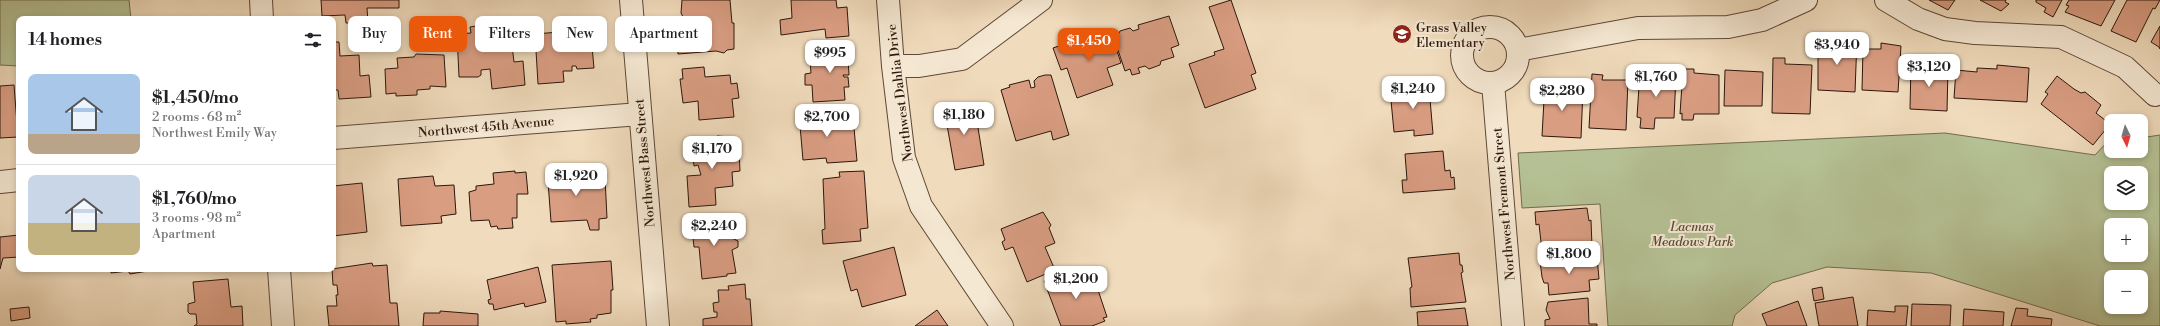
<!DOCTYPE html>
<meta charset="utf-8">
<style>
body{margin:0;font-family:"Libre Bodoni",serif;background:#f2f2f2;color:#202124;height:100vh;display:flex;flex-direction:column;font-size:15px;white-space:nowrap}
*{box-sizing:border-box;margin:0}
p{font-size:13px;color:#757577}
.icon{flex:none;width:22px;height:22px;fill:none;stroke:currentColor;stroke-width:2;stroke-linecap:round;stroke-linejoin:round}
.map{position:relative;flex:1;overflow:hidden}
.details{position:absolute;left:16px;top:16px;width:320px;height:256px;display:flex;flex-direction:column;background:#fff;border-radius:8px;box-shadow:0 2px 6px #0003}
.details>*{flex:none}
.banner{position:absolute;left:348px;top:16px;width:380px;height:36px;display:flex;gap:8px}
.needle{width:26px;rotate:175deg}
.controls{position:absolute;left:2104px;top:114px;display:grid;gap:8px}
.controls a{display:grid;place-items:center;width:44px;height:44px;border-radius:8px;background:#fff;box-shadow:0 2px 6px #0003;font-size:20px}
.price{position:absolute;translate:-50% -34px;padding:0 9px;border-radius:8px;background:#fff;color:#222;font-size:13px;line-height:26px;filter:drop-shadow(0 1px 2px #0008)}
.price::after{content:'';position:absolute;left:50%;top:24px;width:12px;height:9px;margin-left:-6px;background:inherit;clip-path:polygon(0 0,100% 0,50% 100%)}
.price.selected{background:#ea580c;color:#fff}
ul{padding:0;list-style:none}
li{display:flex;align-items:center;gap:12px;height:100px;padding:0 12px}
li+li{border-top:1px solid #e0e0e0}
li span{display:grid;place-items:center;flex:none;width:112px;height:80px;border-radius:8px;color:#555}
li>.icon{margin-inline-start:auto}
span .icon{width:48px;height:48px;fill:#fffc;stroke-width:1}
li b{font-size:17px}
h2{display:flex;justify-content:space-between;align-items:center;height:48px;padding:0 12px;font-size:17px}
.tag{padding:0 14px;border-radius:8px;background:#fff;box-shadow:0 2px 6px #0003;font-size:14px;line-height:36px}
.tag.selected{background:#ea580c;color:#fff}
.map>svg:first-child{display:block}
.green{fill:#b5c194;stroke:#716c50;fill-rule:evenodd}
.building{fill:#d99d82;stroke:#2d170c}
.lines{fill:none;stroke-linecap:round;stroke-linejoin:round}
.minor-casing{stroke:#5e4838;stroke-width:24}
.minor{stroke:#f5e8d3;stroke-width:22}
.labels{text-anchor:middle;stroke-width:4;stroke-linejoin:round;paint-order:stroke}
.poi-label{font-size:13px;fill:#2d170c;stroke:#f5e8d3;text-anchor:start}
.street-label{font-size:13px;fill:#2d170c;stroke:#f5e8d3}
.park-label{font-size:13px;font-style:italic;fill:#564a35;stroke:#f5e8d3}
</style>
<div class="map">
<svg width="2160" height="326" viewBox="0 0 2160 326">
<rect width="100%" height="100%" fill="#f0dbbc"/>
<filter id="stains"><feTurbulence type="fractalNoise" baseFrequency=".005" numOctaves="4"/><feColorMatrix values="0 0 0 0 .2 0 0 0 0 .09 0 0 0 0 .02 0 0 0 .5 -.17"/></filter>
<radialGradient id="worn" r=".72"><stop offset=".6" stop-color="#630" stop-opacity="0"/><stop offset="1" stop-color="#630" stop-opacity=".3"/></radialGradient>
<!-- green -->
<path class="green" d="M0 0H129L131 19H19V66L0 65Z
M1945 133 2095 155 2111 138V151H2141V133L2147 137 2160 135V326H2100L1931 273 1827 267 1772 283 1735 315 1732 326H1608L1600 204 1522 208 1518 153ZM2111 173H2141V203H2111ZM2111 225H2141V255H2111ZM2111 277H2141V307H2111Z"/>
<!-- building -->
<path class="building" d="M321 0H399V8H367L368 23H346L345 15 322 16Z
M682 0H730L732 23H734V49L727 50 724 53 716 51 678 54 676 24 689 23 688 17H683L681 13Z
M791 0H836L837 8 847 7 849 36 826 38 825 29 781 35 780 20 792 18Z
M1231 0 1256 73 1251 75 1256 89 1205 108 1189 64 1215 55 1214 52 1224 49 1209 7Z
M1929 0H1955L1948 10Z
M1980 0H2006L2005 2 2009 4 2001 11Z
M2036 0H2062L2053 17 2044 12 2046 8 2036 2Z
M2069 0H2115L2101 26 2065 12 2069 6 2066 5Z
M2127 0H2160L2155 9 2153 8 2136 42 2111 31Z
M1169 16 1179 45 1171 48 1174 57 1161 61 1160 65 1149 69 1145 66 1138 68 1140 73 1132 75 1130 69 1125 71 1115 41 1120 31 1130 28 1133 31 1139 29 1138 25Z
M482 25 483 32 510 29 514 62 523 61 525 85 492 89 490 69 481 70V75L478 77H459L457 34 471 33 470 27Z
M590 25 594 68 577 69 576 66H572V71H563L564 82 538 84 535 34 571 31V26Z
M2160 26V49L2159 47 2151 42Z
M1107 30 1108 34 1111 33 1121 63 1107 68 1113 85 1077 98 1067 68 1061 70 1053 48Z
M1845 39H1857L1855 92 1818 90V43L1845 41Z
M333 42H339L340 56 359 55 360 76 369 75 371 97 339 99 338 90H333Z
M847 42 849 75H843L844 77H848L849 87H844L845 100 813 102 812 85H805V74L811 73 810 59 824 58 823 44Z
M1881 43 1901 46 1898 92 1862 90 1863 49H1881Z
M416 54 444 55 446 87 430 86V89L417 90V95L396 96V93L386 94 385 69 398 68 397 58 414 57Z
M1773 58H1785V64L1812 65 1810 114 1772 113Z
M1911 64 1942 65 1941 69H1948L1947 111 1910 109Z
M1997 65 2029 68 2027 102 1954 98 1956 70 1977 72V68L1997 69Z
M704 67 705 77 730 75 731 84 737 83 739 98 732 99 734 117 699 120 698 101 683 103 680 79H683L682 69Z
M1651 69 1660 70V75L1676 76 1674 118H1655L1654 129 1640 128 1641 118 1637 117 1640 71H1651Z
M1683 69H1694V73L1719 75V114H1694L1693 120H1682V113L1680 114Z
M1725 70 1763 72 1762 106H1724Z
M1592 74 1603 75 1602 80H1628L1626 130 1589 128Z
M1045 75H1051L1069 135 1053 140 1051 131 1016 141 1001 90 1010 87 1009 85 1029 80 1031 88 1035 87 1034 81 1038 77Z
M2057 76 2074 89 2081 93 2085 92 2101 105 2096 113 2110 124 2093 145 2041 104 2048 94 2045 92Z
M1545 82 1555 83V88L1583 89 1581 138 1542 136Z
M14 85 18 137 0 138V86Z
M1433 85 1434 98 1430 99 1433 134 1414 136V130L1394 132 1390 90Z
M974 103 984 165 955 170 944 108Z
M840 110 842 128H854L857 161 827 163 826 158 803 160 799 114Z
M717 136 731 137 732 149H739L740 171 732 172 733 186 715 188 716 205 689 207 687 176 701 175 698 165 694 166 693 157 699 156 697 143 698 139 715 138Z
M1443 151 1445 171 1450 170 1451 178 1454 177 1455 189 1403 193 1402 180H1407L1405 154Z
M577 166 578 182 587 181 589 176H602L605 178 607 218 599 219V230H590L587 220 551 222 547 168Z
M515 171V173L526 172 528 194H517V218H512L513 228 498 229 497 226 491 227 489 220 471 221 469 192 476 190V186L494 184 493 173Z
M864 171 868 228 860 229 861 241 823 244 822 230 825 229 823 179 840 177 839 172Z
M433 176 435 186 454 185 456 214 441 216 442 223 401 226 398 179Z
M362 183 367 232 333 236V186Z
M1587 208 1589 221 1591 220 1592 247 1542 251 1539 224 1536 225 1535 212Z
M1043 212 1051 225 1049 228 1055 243 1045 247 1055 270 1027 282 1013 247 1005 250 1002 242 1005 240 1001 229Z
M715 216 716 224 730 222 732 238 738 241V247L732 250 736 273 727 274V276L702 279 699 247H694L691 218Z
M19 235V257L3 258 0 269V237Z
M894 247 906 295 862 307 857 289 851 291 843 261Z
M1459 253 1460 265H1462L1463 272 1461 273 1466 302 1411 307 1410 288 1412 287 1408 258Z
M1587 257V258L1597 257 1599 279 1589 280 1590 291 1549 295 1548 283H1544L1542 277 1540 261Z
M611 261 613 290H611V313L597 315V318L590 319 591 322 566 324V321L556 322 552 265Z
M372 263 373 266 387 265 390 303H397L399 326H329L327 306H337L336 295H338L337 285H333L332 269Z
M538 267 546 302 525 307 524 303 494 310 493 304H489L488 300 491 299 487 280Z
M1085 267 1091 284 1093 283 1096 290H1098L1107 317 1103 318 1105 321 1092 326H1061L1044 281Z
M111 269H154V270L130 274 128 271 111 273Z
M228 279 231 307 242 306 243 326H194L197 324 196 314H190L188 312V304L195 302 193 282Z
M745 284 746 299H750L752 326H703V319L717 317V312H714L713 303 719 302 718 290H729L728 286Z
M1822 287 1824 299 1814 301 1812 289Z
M1853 297 1858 326H1819L1815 303Z
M1588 298 1589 324H1597V326H1545V320L1550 319 1546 310 1548 302Z
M1798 301 1807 326H1767L1762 314Z
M1912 304 1951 305 1950 326H1911Z
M1895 306H1908L1906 326H1867L1868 310 1895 312Z
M29 307 30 318 11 321 10 309Z
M1465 308 1468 326H1418L1417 312Z
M2016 308 2028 309 2027 316 2052 319 2051 326H2011Z
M1964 309 2004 312 2003 326H1963Z
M937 310 948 326H915Z
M440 311 478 314V326H423L424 313H440Z"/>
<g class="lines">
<defs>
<path id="minor" d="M261 0 262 19
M631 0 658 326
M888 0 893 66 904 158 921 206 1002 326
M1886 0 1918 19 1945 29 1975 33 2061 37 2125 67 2155 95
M1462 55a28 28 0 1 1 56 0a28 28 0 1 1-56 0Z
M1518 50 1638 28 1728 27 1762 20 1806 0
M893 66H919L962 59 1041 0
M1493 83 1513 326
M333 138 640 114
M0 182 19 180
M279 269 283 326"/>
</defs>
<!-- minor casing -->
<use href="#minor" class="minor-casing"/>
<!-- minor -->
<use href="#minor" class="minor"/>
</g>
<!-- icons -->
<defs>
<symbol id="school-disc" viewBox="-11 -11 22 22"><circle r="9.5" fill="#8f2418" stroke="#f5e8d3"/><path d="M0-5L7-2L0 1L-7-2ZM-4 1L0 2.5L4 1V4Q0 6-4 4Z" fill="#fff"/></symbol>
</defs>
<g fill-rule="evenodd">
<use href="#school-disc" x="1391" y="23" width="22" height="22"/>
</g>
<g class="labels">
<!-- poi labels -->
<g class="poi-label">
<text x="1416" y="32">Grass Valley<tspan x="1416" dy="15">Elementary</tspan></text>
</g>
<!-- street labels -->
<g class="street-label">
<text transform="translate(899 93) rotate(-97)" y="5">Northwest Dahlia Drive</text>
<text transform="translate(486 126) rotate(-5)" y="5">Northwest 45th Avenue</text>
<text transform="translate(644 163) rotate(-95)" y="5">Northwest Bass Street</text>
<text transform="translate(1503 204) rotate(-95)" y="5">Northwest Fremont Street</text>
</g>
<!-- park labels -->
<g class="park-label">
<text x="1692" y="231">Lacmas<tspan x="1692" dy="15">Meadows Park</tspan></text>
</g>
</g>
<rect width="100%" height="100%" filter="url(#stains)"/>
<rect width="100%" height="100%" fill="url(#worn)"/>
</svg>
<div class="controls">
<a><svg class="needle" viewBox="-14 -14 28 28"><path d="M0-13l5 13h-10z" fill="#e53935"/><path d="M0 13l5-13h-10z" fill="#757577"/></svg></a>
<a><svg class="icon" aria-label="layers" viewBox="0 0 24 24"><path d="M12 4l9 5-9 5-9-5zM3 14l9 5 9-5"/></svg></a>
<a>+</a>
<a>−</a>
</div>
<b class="price selected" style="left:1089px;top:62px">$1,450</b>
<b class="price" style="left:1837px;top:66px">$3,940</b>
<b class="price" style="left:830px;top:74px">$995</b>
<b class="price" style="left:1929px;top:88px">$3,120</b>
<b class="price" style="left:1656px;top:98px">$1,760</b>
<b class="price" style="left:1413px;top:110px">$1,240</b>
<b class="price" style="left:1562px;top:112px">$2,280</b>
<b class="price" style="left:964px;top:136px">$1,180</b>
<b class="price" style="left:827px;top:138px">$2,700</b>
<b class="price" style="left:712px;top:170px">$1,170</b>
<b class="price" style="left:576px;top:197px">$1,920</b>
<b class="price" style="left:714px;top:247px">$2,240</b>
<b class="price" style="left:1569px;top:275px">$1,800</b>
<b class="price" style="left:1076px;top:300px">$1,200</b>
<div class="banner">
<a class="tag">Buy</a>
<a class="tag selected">Rent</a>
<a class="tag">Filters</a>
<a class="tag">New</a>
<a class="tag">Apartment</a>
</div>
<section class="details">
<h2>14 homes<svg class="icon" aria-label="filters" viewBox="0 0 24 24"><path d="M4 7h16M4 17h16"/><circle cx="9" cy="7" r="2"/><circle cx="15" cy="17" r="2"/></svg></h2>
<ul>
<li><span style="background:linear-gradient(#a9c7e8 75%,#b9a48a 0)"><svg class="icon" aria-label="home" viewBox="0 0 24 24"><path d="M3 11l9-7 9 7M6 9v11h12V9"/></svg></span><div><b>$1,450/mo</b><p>2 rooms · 68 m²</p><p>Northwest Emily Way</p></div></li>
<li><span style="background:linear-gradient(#c9d6e8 60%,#c2b280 0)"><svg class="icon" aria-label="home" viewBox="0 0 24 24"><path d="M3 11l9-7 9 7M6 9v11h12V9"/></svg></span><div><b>$1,760/mo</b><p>3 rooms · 98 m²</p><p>Apartment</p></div></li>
</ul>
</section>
</div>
